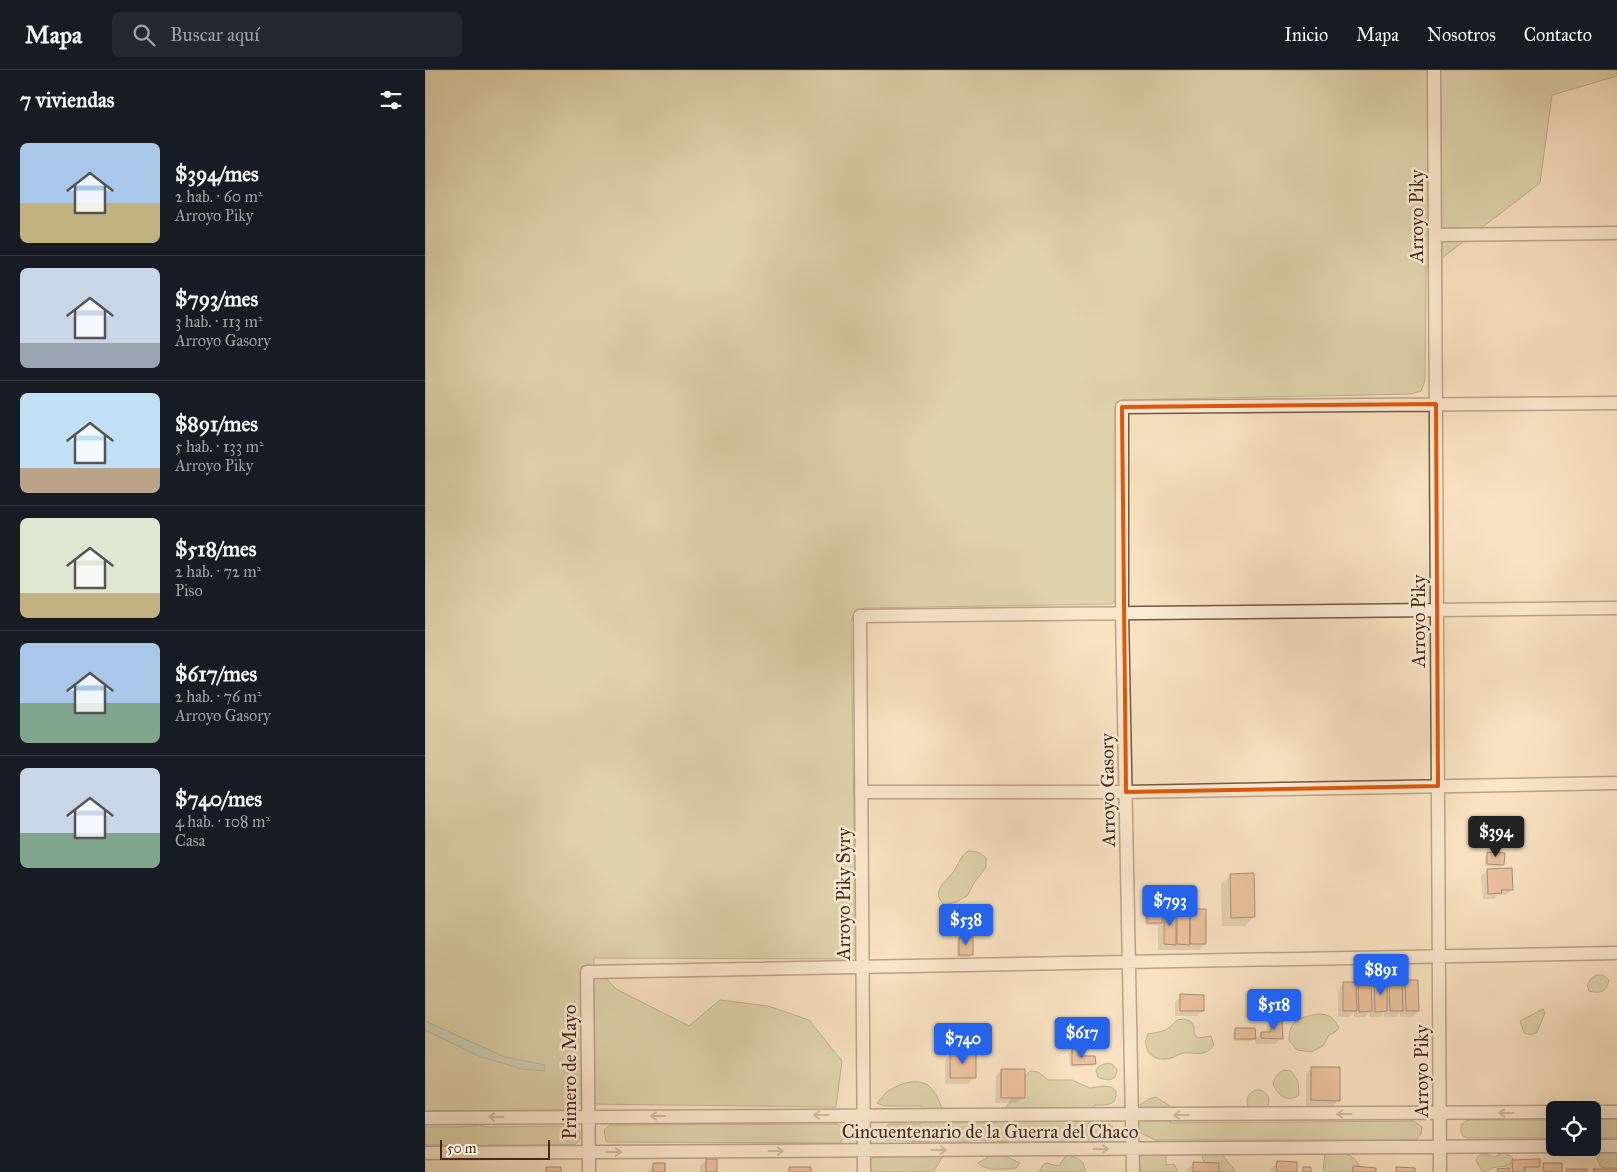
<!DOCTYPE html>
<html lang="es">
<meta charset="utf-8">
<style>
body{margin:0;font-family:"IM FELL Great Primer",serif;background:#242831;color:#f1f3f6;height:100vh;display:flex;flex-direction:column;font-size:19px;white-space:nowrap}
*{box-sizing:border-box;margin:0}
p{font-size:16px;color:#9ea1a6}
.icon{flex:none;width:28px;height:28px;fill:none;stroke:currentColor;stroke-width:2;stroke-linecap:round;stroke-linejoin:round}
.map{position:relative;flex:1;overflow:hidden}
.panel{display:flex;flex-direction:column;background:#171b24;width:425px}
.panel>*{flex:none}
.tools{position:absolute;left:1121px;top:1031px;display:grid;gap:10px}
.tools a{display:grid;place-items:center;width:55px;height:55px;border-radius:8px;background:#171b24;box-shadow:0 5px 20px #0002;font-size:25px}
.scale{position:absolute;left:15px;bottom:12px;width:110px;box-sizing:border-box;padding-left:5px;border:2px solid #482917;border-top:0;font-size:14px;line-height:18px;white-space:nowrap;color:#482917;-webkit-text-stroke:4px #faecd7;paint-order:stroke}
.price{position:absolute;translate:-50% -42px;padding:0 11px;border-radius:5px;background:#2563eb;color:#fff;font-size:16px;line-height:32px;filter:drop-shadow(0 1px 2px #0008)}
.price::after{content:'';position:absolute;left:50%;top:30px;width:15px;height:11px;margin-left:-8px;background:inherit;clip-path:polygon(0 0,100% 0,50% 100%)}
.price.active{background:#222;color:#fff}
ul{padding:0;list-style:none}
li{display:flex;align-items:center;gap:15px;height:125px;padding:0 20px}
li+li{border-top:1px solid #363941}
li span{display:grid;place-items:center;flex:none;width:140px;height:100px;border-radius:8px;color:#555}
li>.icon{margin-inline-start:auto}
span .icon{width:60px;height:60px;fill:#fffc;stroke-width:1}
li b{font-size:21px}
h2{display:flex;justify-content:space-between;align-items:center;height:60px;padding:0 20px;font-size:21px}
header{display:flex;align-items:center;gap:30px;box-sizing:border-box;height:70px;padding:0 25px;background:#171b24;border-bottom:1px solid #363941}
header strong{font-size:24px}
nav{display:flex;gap:28px;margin-inline-start:auto;font-size:18px}
.search{width:350px;height:45px;background:#242831;display:flex;align-items:center;gap:12px;box-sizing:border-box;padding:0 18px;border-radius:8px;color:#9ea1a6;font-size:19px}
main{display:flex;flex:1;min-height:0}
.map>svg:first-child{display:block}
.green{fill:#c0c291;stroke:#847654}
.water{fill:#9ebfae;stroke:#7c8372}
.shadow{fill:#0003}
.building{fill:#de9a72;stroke:#482917}
.lines{fill:none;stroke-linecap:round;stroke-linejoin:round}
.street-casing{stroke:#745742;stroke-width:15}
.street{stroke:#faecd7;stroke-width:12}
.oneway{stroke:#a18a77}
.marked{fill:none;stroke:#e0570d;stroke-width:4;stroke-linejoin:round}
.labels{text-anchor:middle;stroke-width:5;stroke-linejoin:round;paint-order:stroke}
.street-label{font-size:19px;fill:#482917;stroke:#faecd7}
</style>
<header>
<strong>Mapa</strong>
<div class="search"><svg class="icon" aria-label="search" viewBox="0 0 24 24"><circle cx="10" cy="10" r="6"/><path d="M15 15l6 6"/></svg>Buscar aquí</div>
<nav><a>Inicio</a><a>Mapa</a><a>Nosotros</a><a>Contacto</a></nav>
</header>
<main>
<section class="panel">
<h2>7 viviendas<svg class="icon" aria-label="filters" viewBox="0 0 24 24"><path d="M4 7h16M4 17h16"/><circle cx="9" cy="7" r="2"/><circle cx="15" cy="17" r="2"/></svg></h2>
<ul>
<li><span style="background:linear-gradient(#a9c7e8 60%,#c2b280 0)"><svg class="icon" aria-label="home" viewBox="0 0 24 24"><path d="M3 11l9-7 9 7M6 9v11h12V9"/></svg></span><div><b>$394/mes</b><p>2 hab. · 60 m²</p><p>Arroyo Piky</p></div></li>
<li><span style="background:linear-gradient(#c9d6e8 75%,#9aa5b1 0)"><svg class="icon" aria-label="home" viewBox="0 0 24 24"><path d="M3 11l9-7 9 7M6 9v11h12V9"/></svg></span><div><b>$793/mes</b><p>3 hab. · 113 m²</p><p>Arroyo Gasory</p></div></li>
<li><span style="background:linear-gradient(#bfe0f5 75%,#b9a48a 0)"><svg class="icon" aria-label="home" viewBox="0 0 24 24"><path d="M3 11l9-7 9 7M6 9v11h12V9"/></svg></span><div><b>$891/mes</b><p>5 hab. · 133 m²</p><p>Arroyo Piky</p></div></li>
<li><span style="background:linear-gradient(#dfe7d0 75%,#c2b280 0)"><svg class="icon" aria-label="home" viewBox="0 0 24 24"><path d="M3 11l9-7 9 7M6 9v11h12V9"/></svg></span><div><b>$518/mes</b><p>2 hab. · 72 m²</p><p>Piso</p></div></li>
<li><span style="background:linear-gradient(#a9c7e8 60%,#7fa58c 0)"><svg class="icon" aria-label="home" viewBox="0 0 24 24"><path d="M3 11l9-7 9 7M6 9v11h12V9"/></svg></span><div><b>$617/mes</b><p>2 hab. · 76 m²</p><p>Arroyo Gasory</p></div></li>
<li><span style="background:linear-gradient(#c9d6e8 65%,#7fa58c 0)"><svg class="icon" aria-label="home" viewBox="0 0 24 24"><path d="M3 11l9-7 9 7M6 9v11h12V9"/></svg></span><div><b>$740/mes</b><p>4 hab. · 108 m²</p><p>Casa</p></div></li>
</ul>
</section>
<div class="map">
<svg width="1192" height="1102" viewBox="0 0 1192 1102">
<rect width="100%" height="100%" fill="#f8e2c1"/>
<filter id="stains"><feTurbulence type="fractalNoise" baseFrequency=".004" numOctaves="4"/><feColorMatrix values="0 0 0 0 .2 0 0 0 0 .09 0 0 0 0 .02 0 0 0 .5 -.17"/></filter>
<radialGradient id="worn" r=".72"><stop offset=".6" stop-color="#630" stop-opacity="0"/><stop offset="1" stop-color="#630" stop-opacity=".3"/></radialGradient>
<!-- green -->
<path class="green" d="M0 0H1192V6L1127 25 1115 113 1008 195 1001 197 1000 311 996 321 986 324 697 330 690 340 692 524 690 531 687 534 440 538 430 541 426 552 431 879 430 884 426 889 169 888V895L191 919 264 956 295 930 343 936 384 950 417 991 411 1037 165 1034H150L144 1039 139 1040 0 1041Z
M543 781C551 781 555 782 561 788V797L549 813 542 826 531 832 519 835C505 821 521 812 529 801 534 793 535 787 543 781Z
M1171 905H1178L1184 910C1182 922 1175 924 1164 921L1162 915 1166 909Z
M1118 939 1120 943 1112 962 1107 965 1099 963 1095 951Z
M893 944C904 944 909 948 914 958L910 962 904 965 898 976 886 982 872 980 864 970C864 950 875 947 893 944Z
M759 949 765 951 769 956V963L773 968 786 966 789 975C778 988 773 982 760 983 754 983 748 989 741 989 726 991 716 977 723 964 739 961 741 962 752 950Z
M685 993 688 995 692 1000C691 1012 681 1011 673 1007L671 1001C673 995 678 994 685 993Z
M859 1000 866 1001 873 1011 874 1025C863 1033 853 1026 848 1014 850 1007 852 1003 859 1000Z
M606 1001 613 1002 623 1010H647L665 1018 678 1016 686 1017 691 1021C692 1036 682 1035 670 1035L662 1048 663 1052C672 1052 682 1050 689 1058 689 1063 689 1069 683 1071 680 1072 675 1070 672 1071 668 1071 665 1074 661 1075 646 1076 630 1071 615 1071 609 1071 603 1075 596 1074 571 1071 540 1065 518 1080L517 1088 508 1102H438C454 1067 483 1089 505 1072L459 1070 457 1066V1059L464 1054H495L500 1042 496 1036H459L452 1033C456 1029 459 1024 463 1021 475 1013 494 1007 505 1017 511 1023 514 1031 517 1038L545 1045 546 1053H570C576 1042 584 1034 591 1024 596 1016 597 1006 606 1001Z
M822 1031a11 11 0 1 1 22 0a11 11 0 1 1-22 0Z
M731 1027 745 1036 747 1043 745 1053 989 1051 997 1057 996 1064 991 1070H730L708 1059 713 1036 724 1029Z
M1192 1049V1068H1168V1050Z
M1042 1050H1130V1068H1042L1038 1066 1036 1062V1055Z
M413 1054 420 1060V1067L415 1073 185 1072 181 1071 179 1060 185 1055Z
M55 1055 62 1057 148 1056 155 1062V1069L150 1075H64L57 1077 46 1075H0V1057C18 1057 37 1058 55 1055Z
M1177 1080 1192 1081V1098H1179L1175 1096 1172 1089Z
M734 1082 741 1086V1095L749 1094 753 1102H711L712 1088 722 1083 728 1085Z
M779 1082 796 1083 811 1102C797 1102 782 1102 777 1087Z
M900 1082C915 1082 928 1082 935 1097L932 1102H898Z
M1077 1083 1086 1086 1088 1089C1083 1102 1073 1092 1060 1102L1057 1101 1051 1091C1055 1079 1062 1086 1070 1087Z
M645 1085C654 1089 660 1091 660 1102H614L617 1096 621 1093 634 1096 640 1087Z
M565 1086H580L595 1093 591 1098C579 1099 562 1102 553 1093Z"/>
<!-- water -->
<path class="water" d="M0 951 80 987 120 995V1001L97 999 56 987 0 960Z"/>
<!-- shadow -->
<path class="shadow" d="M1063 784 1078 794 1076 797 1060 796V786Z
M1062 800 1087 819 1081 825H1073L1069 829H1058L1056 806Z
M806 805 829 847 820 856H797L796 814Z
M723 840 736 844 740 841 780 840V874L774 880H733V855H720V843Z
M534 869 546 884 544 887H532V871Z
M965 912 976 916 980 912 993 941 987 947H975V942L971 947H959V942L955 947H944V942L940 947H929V943L924 947H913V920L919 913 929 918 934 913 945 917 949 913 960 916Z
M756 926 778 940 772 946H750V932Z
M847 952 856 968 850 974H831L830 970 836 964H841V958Z
M811 960 829 968 827 971H808V962Z
M647 981 652 987 669 994 667 996 645 997 644 983Z
M526 984 549 1007 543 1014H520V990Z
M887 998 914 1030 908 1036H881V1004Z
M577 1000 598 1027 592 1033H570L571 1006Z
M281 1090 291 1102H275V1096Z
M1113 1090 1114 1100 1119 1094 1136 1102H1071L1073 1100H1082V1097L1088 1091Z
M852 1092 870 1102H846V1098Z
M769 1093 793 1102H759Z
M228 1095 238 1102H222Z"/>
<!-- building -->
<path class="building" d="M1062 782 1080 783 1079 795 1062 794Z
M1087 798 1088 820H1076L1077 823 1063 824 1062 799Z
M829 803 830 847 806 848 805 804Z
M722 839H737V853H722Z
M752 839H765V875L752 874Z
M765 839H781V874H765Z
M739 840H751V875L739 874Z
M534 867H548V885H534Z
M980 910H993L994 941H981Z
M946 911 947 941 934 942 933 912Z
M949 911H962V941L950 942Z
M964 911H977L978 941H965Z
M918 912H931L932 941H918Z
M755 924 779 925V941H755Z
M846 951H857L858 969 836 968V962H846Z
M810 958H830L831 969H810Z
M647 979H653V986H670L671 994 647 995Z
M525 983H551V1008H525Z
M886 997H915V1031L886 1030Z
M576 999H600V1028H576Z
M281 1089H292V1102H281Z
M1115 1089V1097H1099L1100 1102H1088L1087 1090Z
M852 1091 872 1092V1102H851Z
M768 1092 794 1093V1102H768Z
M228 1093H240V1102H228Z
M1118 1093H1137V1102H1119Z
M928 1096 951 1098V1102H927Z
M121 1097H136V1102H121Z
M364 1097H386V1102H364Z
M878 1097H886V1102H877Z
M971 1097 990 1098V1102H971Z
M1084 1098V1102H1073L1072 1099Z
M1141 1099H1162V1102H1141Z
M1168 1099H1192V1102H1169Z"/>
<g class="lines">
<defs>
<path id="street" d="M1009 0 1015 1102
M1010 165 1192 163
M436 722H701L1192 713
M1168 1042H1192
M0 1048 1130 1042
M1168 1076H1192
M0 1083 1130 1076
M164 1102 162 902 1192 883
M439 1102 435 546 1192 538
M708 1102 697 543V337L1192 333"/>
</defs>
<!-- street casing -->
<use href="#street" class="street-casing"/>
<!-- street -->
<use href="#street" class="street"/>
</g>
<!-- one-way arrows -->
<defs><path id="oneway-shaft" d="M-6 0H5M1.5-3L5.5 0L1.5 3" fill="none" stroke-width="1.6" stroke-linecap="round" stroke-linejoin="round" transform="scale(1.25)"/></defs>
<g class="oneway">
<use href="#oneway-shaft" transform="translate(1081 1043) rotate(180)"/>
<use href="#oneway-shaft" transform="translate(919 1044) rotate(180)"/>
<use href="#oneway-shaft" transform="translate(396 1045) rotate(180)"/>
<use href="#oneway-shaft" transform="translate(756 1045) rotate(180)"/>
<use href="#oneway-shaft" transform="translate(233 1046) rotate(180)"/>
<use href="#oneway-shaft" transform="translate(71 1047) rotate(180)"/>
<use href="#oneway-shaft" transform="translate(676 1079)"/>
<use href="#oneway-shaft" transform="translate(514 1080)"/>
<use href="#oneway-shaft" transform="translate(351 1081)"/>
<use href="#oneway-shaft" transform="translate(189 1082)"/>
</g>
<!-- marked area -->
<path d="M0 0H1192V1102H0ZM1011 334 1013 716 701 722 697 337Z" fill="#f8e2c1" fill-opacity=".55" fill-rule="evenodd"/>
<path class="marked" d="M1011 334 1013 716 701 722 697 337Z"/>
<g class="labels">
<!-- street labels -->
<g class="street-label">
<text transform="translate(991 146) rotate(-90)" y="7">Arroyo Piky</text>
<text transform="translate(993 551) rotate(-90)" y="7">Arroyo Piky</text>
<text transform="translate(682 720) rotate(-91)" y="7">Arroyo Gasory</text>
<text transform="translate(418 824) rotate(-90)" y="7">Arroyo Piky Syry</text>
<text transform="translate(996 1001) rotate(-90)" y="7">Arroyo Piky</text>
<text transform="translate(144 1002) rotate(-90)" y="7">Primero de Mayo</text>
<text x="565" y="1068">Cincuentenario de la Guerra del Chaco</text>
</g>
</g>
<rect width="100%" height="100%" filter="url(#stains)"/>
<rect width="100%" height="100%" fill="url(#worn)"/>
</svg>
<div class="tools">
<a><svg class="icon" aria-label="locate" viewBox="0 0 24 24"><circle cx="12" cy="12" r="6"/><path d="M12 2v4M12 18v4M2 12h4M18 12h4"/></svg></a>
</div>
<div class="scale">50 m</div>
<b class="price active" style="left:1071px;top:788px">$394</b>
<b class="price" style="left:745px;top:857px">$793</b>
<b class="price" style="left:541px;top:876px">$538</b>
<b class="price" style="left:956px;top:926px">$891</b>
<b class="price" style="left:849px;top:961px">$518</b>
<b class="price" style="left:657px;top:989px">$617</b>
<b class="price" style="left:538px;top:995px">$740</b>
</div>
</main>
